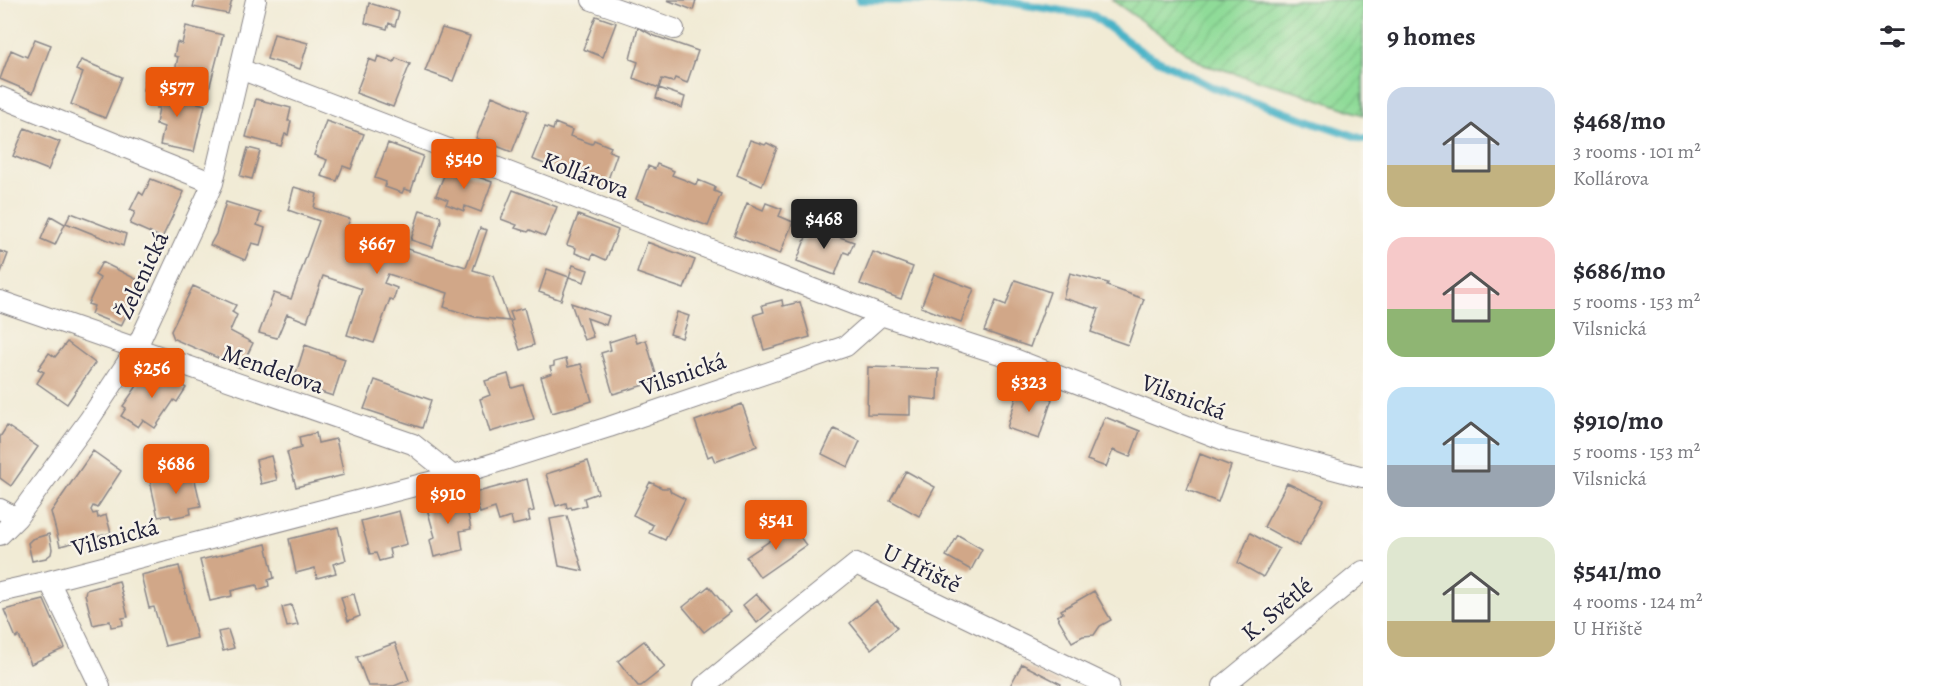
<!DOCTYPE html>
<meta charset="utf-8">
<style>
body{margin:0;font-family:Alegreya,serif;background:#f7f7f7;color:#2b2b33;height:100vh;display:flex;flex-direction:column;font-size:22px;white-space:nowrap}
*{box-sizing:border-box;margin:0}
p{font-size:20px;color:#7c7c81}
.icon{flex:none;width:33px;height:33px;fill:none;stroke:currentColor;stroke-width:2;stroke-linecap:round;stroke-linejoin:round}
.map{position:relative;flex:1;overflow:hidden}
.details{display:flex;flex-direction:column;background:#fff;width:570px}
.details>*{flex:none}
.price{position:absolute;translate:-50% -51px;padding:0 14px;border-radius:6px;background:#ea580c;color:#fff;font-size:20px;line-height:39px;filter:drop-shadow(0 2px 3px #0008)}
.price::after{content:'';position:absolute;left:50%;top:36px;width:18px;height:14px;margin-left:-9px;background:inherit;clip-path:polygon(0 0,100% 0,50% 100%)}
.price.current{background:#222;color:#fff}
ul{padding:0;list-style:none}
li{display:flex;align-items:center;gap:18px;height:150px;padding:0 24px}
li span{display:grid;place-items:center;flex:none;width:168px;height:120px;border-radius:18px;color:#555}
li>.icon{margin-inline-start:auto}
span .icon{width:72px;height:72px;fill:#fffc;stroke-width:1}
li b{font-size:26px}
h2{display:flex;justify-content:space-between;align-items:center;height:72px;padding:0 24px;font-size:26px}
main{display:flex;flex:1;min-height:0}
.map>svg:first-child{display:block}
.garden{fill:url(#garden-furrows);stroke:#587e6a;stroke-width:1.5}
.lines{fill:none;stroke-linecap:round;stroke-linejoin:round}
.stream{stroke:#49b3c7;stroke-width:8}
.building{fill:#d1a788}
.minor-casing{stroke:#8a8688;stroke-width:22}
.minor{stroke:#fff;stroke-width:20}
.labels{text-anchor:middle;stroke-width:5;stroke-linejoin:round;paint-order:stroke}
.street-label{font-size:24px;fill:#22223b;stroke:#f7f3e8}
</style>
<main>
<div class="map">
<svg width="1363" height="686" viewBox="0 0 1363 686">
<defs>
<pattern id="garden-furrows" width="10" height="10" patternUnits="userSpaceOnUse" patternTransform="scale(1.5)"><rect width="10" height="10" fill="#8fdb98"/><path d="M-1 1l2-2M0 10L10 0M9 11l2-2" fill="none" stroke="#7bbc84"/></pattern>
</defs>
<rect width="100%" height="100%" fill="#f7f3e8"/>
<filter id="ink" filterUnits="userSpaceOnUse"><feTurbulence type="fractalNoise" baseFrequency=".0167" numOctaves="2"/><feDisplacementMap in="SourceGraphic" scale="12" xChannelSelector="R" yChannelSelector="G"/><feConvolveMatrix kernelMatrix="1 2 1 2 8 2 1 2 1" color-interpolation-filters="sRGB"/></filter>
<filter id="wash" filterUnits="userSpaceOnUse"><feTurbulence type="fractalNoise" baseFrequency=".008" numOctaves="4" result="noise"/><feDisplacementMap in="SourceGraphic" scale="24" xChannelSelector="R" yChannelSelector="G"/><feGaussianBlur stdDeviation="1.35" result="paint"/><feColorMatrix in="noise" values="0 0 0 0 0 0 0 0 0 0 0 0 0 0 0 0 0 1.4 0 .05"/><feComposite in="paint" operator="in"/></filter>
<g filter="url(#wash)">
<rect width="100%" height="100%" fill="#f1ebd5"/>
<!-- garden -->
<path class="garden" d="M1112 0H1363V115L1299 92 1204 65Z"/>
<g class="lines">
<!-- stream -->
<path class="stream" d="M859 0 1007 2 1094 16 1142 52 1212 87 1363 139"/>
</g>
<g id="blocks">
<!-- building -->
<path class="building" d="M195 0H232L228 14 193 7Z
M667 0H696L693 10Z
M369 3 399 12 395 26 389 23 387 29 365 23Z
M596 16 616 23 603 57 583 49Z
M186 26 223 35 209 89 173 80 178 57 174 56 177 42 182 44Z
M638 27 652 35 698 51 687 83 675 78 673 82 662 79 659 88 633 78 638 62 630 59Z
M442 28 470 36 453 81 425 71Z
M274 34 308 43 300 69 267 59Z
M35 39 51 45 33 93 0 79 11 50 27 57Z
M378 56 394 62 396 58 410 64 393 107 356 93 369 59 376 62Z
M81 60 122 77 105 118 71 104 83 73 76 70Z
M145 81 173 88 172 96 205 105 194 152 160 145 164 127 156 124 159 108H156L160 94 143 90Z
M659 88 685 97 682 108 656 98Z
M492 96 528 111 512 152 476 138Z
M256 99 291 108 288 121H291L288 135 285 134 281 146 246 137Z
M326 121 364 134 351 169 343 166 337 181 321 176 327 160 314 155Z
M555 123 572 130 570 136 592 144 594 140 611 147 609 151 617 154 605 188 532 159 545 127 553 130Z
M25 128 60 142 48 170 13 156Z
M750 140 765 145 767 143 777 148 762 186 737 175Z
M388 143 423 156 411 191 404 189 402 193 385 187 386 182 375 178Z
M248 148 260 151 252 179 240 176Z
M657 164 674 171 672 175 685 180 696 185 698 180 715 187 714 191 721 194 708 226 636 199 648 166 655 169Z
M448 166 492 182 481 212 465 206 464 211 446 204 448 200 436 195Z
M151 179 184 192 162 238 130 224 135 212 130 210 139 192 143 195Z
M294 187 317 194 314 208 350 219 346 230 466 267 480 228 487 230 473 270 493 276 509 321 475 317 444 307 448 293 388 274 384 283 397 288 393 301 390 299 374 343 347 335 362 289 323 276 307 322 287 314 277 338 259 333 274 293 291 299 319 221 288 210Z
M513 190 557 207 545 236 530 230 528 232 515 228 517 225 501 219Z
M226 202 261 213 257 225 265 228 260 245 252 243 245 260 210 245 216 234Z
M747 203 763 210 766 203 782 209 779 216 793 222 780 254 734 236Z
M420 210 440 216 441 221 433 247 411 240Z
M71 213 126 234 123 246 66 223Z
M578 215 618 230 606 260 593 254 591 259 575 253 576 248 567 245Z
M51 216 65 224 55 245 41 239Z
M810 226 854 242 849 254 844 252 835 275 797 261Z
M647 242 695 260 684 289 637 273Z
M0 251 8 254 0 275Z
M873 252 913 267 901 299 860 284Z
M102 262 142 282 121 326 91 314 94 306 88 304 100 278 95 275Z
M573 265 588 270 584 282 569 277Z
M547 269 569 277 561 300 539 292Z
M1070 273 1108 283 1107 286 1144 299 1128 345 1091 332 1099 309 1063 298Z
M934 274 974 289 961 322 921 307Z
M1015 280 1050 292 1030 347 984 331 996 301 1006 305Z
M193 286 236 305 232 312 237 315 230 331 253 343 241 368 174 339 171 331Z
M782 300 783 306 800 302 810 337 764 350 754 315 764 312 762 305Z
M571 303 609 316 606 325 587 318 593 337 584 340Z
M524 308 534 345 520 350 510 321 513 320 510 312Z
M677 312 689 316 682 338 670 334Z
M634 334 637 343 646 340 658 381 613 394 601 353 611 350 609 342Z
M67 342 95 363 67 404 37 383 44 372 38 369 49 353 55 357Z
M305 345 345 359 333 396 293 383Z
M566 359 568 367 581 364 592 401 552 413 541 377 552 373 550 367 554 366V362Z
M868 367 939 369 938 400 910 397V415L867 414Z
M148 370 162 380 166 374 186 388 177 402 174 400 155 428 143 420 138 427 121 416 126 408 123 406Z
M508 374 512 388 523 385 534 419 490 432 480 399 490 395 485 381Z
M375 380 431 400 422 428 364 409Z
M1019 388 1052 399 1039 439 1007 428Z
M742 404 757 446 715 462 712 455 708 457 695 421Z
M1105 417 1140 431 1130 457 1113 450 1106 467 1087 460Z
M7 426 38 447 11 486 0 478V437Z
M834 429 860 441 848 467 822 454Z
M316 433 318 443 336 439 344 475 296 487 287 452 301 448 299 437Z
M93 451 121 471 97 508 93 506 91 510 93 514 97 513 98 518 106 515 111 533 60 546 51 512Z
M1200 454 1231 466 1218 502 1187 490Z
M271 456 277 480 261 484 256 460Z
M588 461 598 493 584 498 586 505 572 509 571 507 567 508 566 503 556 506 546 474Z
M906 471 935 487 919 516 890 500Z
M193 472 201 506 190 508 191 514 171 518 170 515 158 517 150 481Z
M527 479 534 511 528 512 530 521 513 525 511 517 499 521 495 508 480 513 474 493Z
M650 482 662 488H669L671 492 685 499 665 540 649 533 653 525 633 515Z
M1287 483 1324 500 1299 546 1264 527Z
M464 495 471 529 460 531 463 550 434 557 430 540 435 537 426 505Z
M399 511 407 544 389 549 391 558 379 561 376 553 370 554 361 521Z
M567 516 583 571 559 566 550 519Z
M792 526 806 545 760 577 746 557Z
M338 527 346 560 333 564 336 573 317 578 315 568 296 573 289 539Z
M1250 533 1279 549 1263 577 1238 563Z
M49 534 52 549 51 554 46 558 32 561 28 543 32 539Z
M958 535 982 549 971 570 946 556Z
M266 544 274 578 268 580 269 586 258 590 257 585 242 588 231 591 232 596 210 601 200 560Z
M179 566 197 638 165 646 154 607 149 608 141 575Z
M119 581 128 617 122 618 123 625 111 627 110 621 93 625 85 594 86 590Z
M709 586 730 612 704 632 683 607Z
M1094 591 1111 620 1100 626 1094 635 1083 636 1072 642 1057 616 1063 613 1061 610Z
M354 594 360 616 348 621 341 597Z
M756 594 771 611 757 623 743 605Z
M44 600 65 648 31 664 19 636 16 638 4 610Z
M876 601 897 628 871 649 850 623Z
M291 605 298 625 287 627 282 607Z
M228 630 234 648 223 651 218 632Z
M644 641 665 667 641 686H638L618 661Z
M395 643 409 680 394 686H368L357 657Z
M1022 664 1061 684 1060 686H1010Z"/>
</g>
</g>
<g filter="url(#ink)">
<use href="#blocks" fill-opacity="0" stroke="#8a8688" stroke-width="1.5"/>
<g class="lines">
<defs>
<path id="minor" d="M592 0 674 29
M240 69 881 315
M0 97 213 183
M0 301 413 444 453 476
M0 509 17 518
M0 535 17 518 89 420 136 349 213 183 256 0
M49 581 100 686
M0 592 49 581 453 476 609 427 846 346 881 315 1012 358 1224 440 1363 477
M704 686 856 564 1109 686
M1223 686 1363 571"/>
</defs>
<!-- minor casing -->
<use href="#minor" class="minor-casing"/>
<!-- minor -->
<use href="#minor" class="minor"/>
</g>
</g>
<g class="labels">
<!-- street labels -->
<g class="street-label">
<text transform="translate(586 175) rotate(21)" y="8">Kollárova</text>
<text transform="translate(142 275) rotate(-65)" y="8">Želenická</text>
<text transform="translate(273 369) rotate(19)" y="8">Mendelova</text>
<text transform="translate(683 374) rotate(-19)" y="8">Vilsnická</text>
<text transform="translate(1184 397) rotate(21)" y="8">Vilsnická</text>
<text transform="translate(115 537) rotate(-15)" y="8">Vilsnická</text>
<text transform="translate(922 568) rotate(26)" y="8">U Hřiště</text>
<text transform="translate(1277 609) rotate(-40)" y="8">K. Světlé</text>
</g>
</g>
</svg>
<b class="price" style="left:177px;top:118px">$577</b>
<b class="price" style="left:464px;top:190px">$540</b>
<b class="price current" style="left:824px;top:250px">$468</b>
<b class="price" style="left:377px;top:275px">$667</b>
<b class="price" style="left:152px;top:399px">$256</b>
<b class="price" style="left:1029px;top:413px">$323</b>
<b class="price" style="left:176px;top:495px">$686</b>
<b class="price" style="left:448px;top:525px">$910</b>
<b class="price" style="left:776px;top:551px">$541</b>
</div>
<section class="details">
<h2>9 homes<svg class="icon" aria-label="filters" viewBox="0 0 24 24"><path d="M4 7h16M4 17h16"/><circle cx="9" cy="7" r="2"/><circle cx="15" cy="17" r="2"/></svg></h2>
<ul>
<li><span style="background:linear-gradient(#c9d6e8 65%,#c2b280 0)"><svg class="icon" aria-label="home" viewBox="0 0 24 24"><path d="M3 11l9-7 9 7M6 9v11h12V9"/></svg></span><div><b>$468/mo</b><p>3 rooms · 101 m²</p><p>Kollárova</p></div></li>
<li><span style="background:linear-gradient(#f6c9c9 60%,#8fb573 0)"><svg class="icon" aria-label="home" viewBox="0 0 24 24"><path d="M3 11l9-7 9 7M6 9v11h12V9"/></svg></span><div><b>$686/mo</b><p>5 rooms · 153 m²</p><p>Vilsnická</p></div></li>
<li><span style="background:linear-gradient(#bfe0f5 65%,#9aa5b1 0)"><svg class="icon" aria-label="home" viewBox="0 0 24 24"><path d="M3 11l9-7 9 7M6 9v11h12V9"/></svg></span><div><b>$910/mo</b><p>5 rooms · 153 m²</p><p>Vilsnická</p></div></li>
<li><span style="background:linear-gradient(#dfe7d0 70%,#c2b280 0)"><svg class="icon" aria-label="home" viewBox="0 0 24 24"><path d="M3 11l9-7 9 7M6 9v11h12V9"/></svg></span><div><b>$541/mo</b><p>4 rooms · 124 m²</p><p>U Hřiště</p></div></li>
</ul>
</section>
</main>
